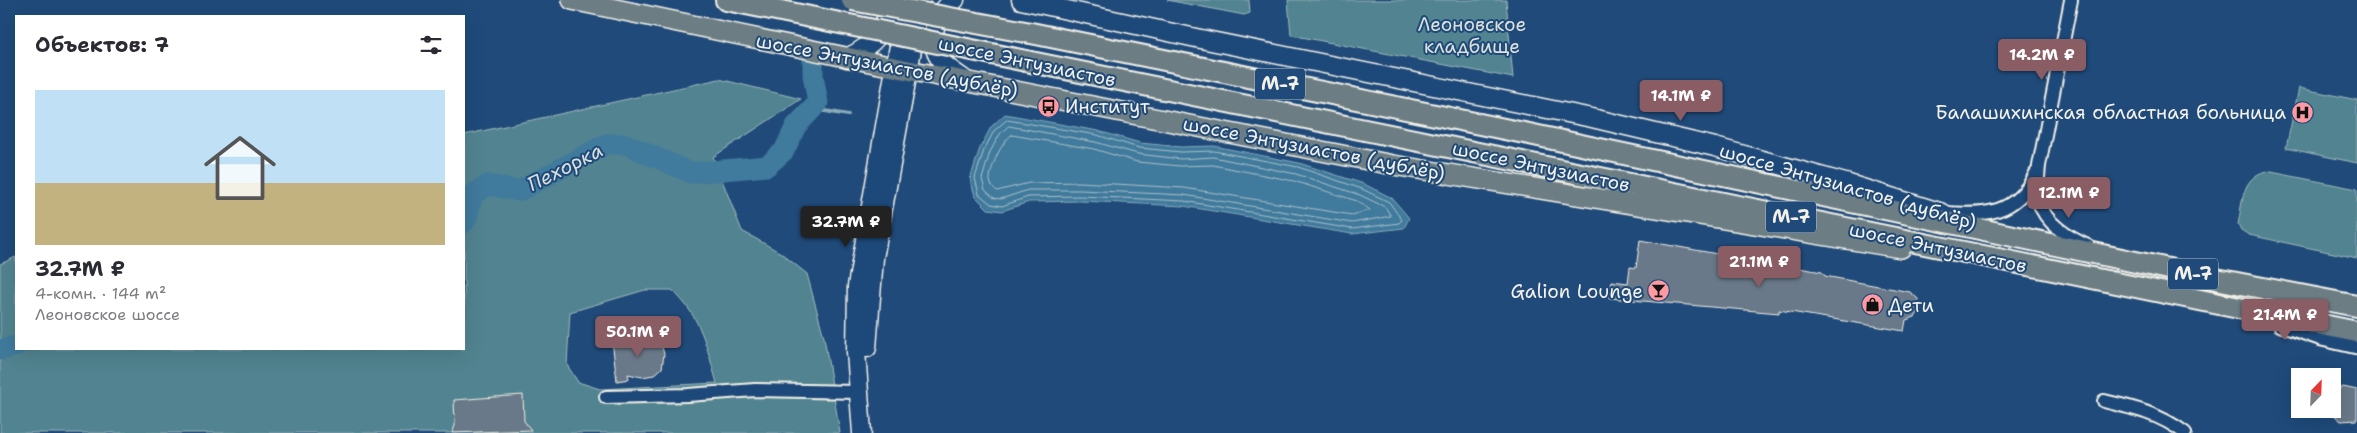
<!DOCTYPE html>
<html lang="ru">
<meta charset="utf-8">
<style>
body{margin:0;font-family:"Shantell Sans",sans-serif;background:#f7f7f7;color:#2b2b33;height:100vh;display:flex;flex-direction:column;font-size:19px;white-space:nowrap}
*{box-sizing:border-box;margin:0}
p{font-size:16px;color:#7c7c81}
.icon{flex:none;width:28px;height:28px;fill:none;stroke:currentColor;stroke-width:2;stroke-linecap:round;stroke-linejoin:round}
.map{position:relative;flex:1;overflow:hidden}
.panel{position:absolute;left:15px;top:15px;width:450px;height:335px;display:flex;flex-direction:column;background:#fff;border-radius:0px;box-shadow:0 5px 20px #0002}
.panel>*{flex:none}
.needle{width:32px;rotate:23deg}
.controls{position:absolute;left:2291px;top:368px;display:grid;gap:10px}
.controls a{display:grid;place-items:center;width:50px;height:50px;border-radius:0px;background:#fff;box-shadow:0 5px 20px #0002;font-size:25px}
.price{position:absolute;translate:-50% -42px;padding:0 11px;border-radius:5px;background:#8a5d65;color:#fff;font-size:16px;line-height:32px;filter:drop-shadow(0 1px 2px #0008)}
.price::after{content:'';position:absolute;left:50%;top:30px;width:15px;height:11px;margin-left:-8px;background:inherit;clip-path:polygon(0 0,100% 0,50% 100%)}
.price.selected{background:#222;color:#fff}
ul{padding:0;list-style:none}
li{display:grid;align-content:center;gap:10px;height:265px;padding:0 20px}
li span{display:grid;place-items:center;height:155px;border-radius:0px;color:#555}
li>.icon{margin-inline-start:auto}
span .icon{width:90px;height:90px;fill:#fffc;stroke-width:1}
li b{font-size:21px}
h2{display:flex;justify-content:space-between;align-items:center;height:60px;padding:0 20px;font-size:21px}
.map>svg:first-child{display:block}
.green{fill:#518490;stroke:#a2babc;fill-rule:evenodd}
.water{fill:#417a9c;stroke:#89aaba}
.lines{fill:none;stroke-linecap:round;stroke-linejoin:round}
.shore{stroke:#acc1ca;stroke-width:1}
.stream{stroke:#89aaba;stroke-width:4}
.river{stroke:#417a9c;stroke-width:21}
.building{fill:#697989;stroke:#f4f1e8}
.minor-casing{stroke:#f4f1e8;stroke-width:16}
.tertiary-casing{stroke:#f4f1e8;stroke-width:19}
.secondary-casing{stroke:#f4f1e8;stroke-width:21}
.primary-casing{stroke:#f4f1e8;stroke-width:22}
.trunk-casing{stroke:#f4f1e8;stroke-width:24}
.minor{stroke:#1f4a7a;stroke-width:12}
.tertiary{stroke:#1f4a7a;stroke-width:15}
.secondary{stroke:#1f4a7a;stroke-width:18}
.primary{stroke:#6c7e84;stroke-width:19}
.trunk{stroke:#6c7e84;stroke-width:20}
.trunk-bridge-casing{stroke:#f4f1e8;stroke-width:24;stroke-linecap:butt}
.trunk-bridge{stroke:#6c7e84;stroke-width:20}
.labels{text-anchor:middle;stroke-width:4;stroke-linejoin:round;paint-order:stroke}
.shield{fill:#1f4a7a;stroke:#b4bfc7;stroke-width:1}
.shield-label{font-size:18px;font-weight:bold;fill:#f4f1e8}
.park-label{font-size:19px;fill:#dce1db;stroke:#1f4a7a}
.street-label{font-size:19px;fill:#f4f1e8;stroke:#1f4a7a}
.poi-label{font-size:19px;fill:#f4f1e8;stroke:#1f4a7a;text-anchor:start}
.water-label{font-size:20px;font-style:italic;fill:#d9dfdd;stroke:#1f4a7a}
</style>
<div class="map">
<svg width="2357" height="433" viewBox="0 0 2357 433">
<rect width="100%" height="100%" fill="#1f4a7a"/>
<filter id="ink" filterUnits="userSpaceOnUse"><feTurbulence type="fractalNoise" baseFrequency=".02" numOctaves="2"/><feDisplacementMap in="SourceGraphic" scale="10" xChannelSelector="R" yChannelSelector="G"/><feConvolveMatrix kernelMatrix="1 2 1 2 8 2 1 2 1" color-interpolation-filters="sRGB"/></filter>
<g filter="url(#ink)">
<!-- green -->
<path class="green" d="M1167 0H1249L1250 13 1244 15Z
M1288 0H1506L1513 78 1291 35Z
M719 79 801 99 713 157 742 231 781 253 807 274 824 337 840 433H0V264L16 257V349H464V135ZM645 290H672C702 318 706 346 717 383L600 389 578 382 567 365 570 312Z
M2299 88 2357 100V163L2286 148Z
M2266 171 2357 189V258L2249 235 2241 230 2238 224C2243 201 2241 178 2266 171Z"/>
<!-- water -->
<path class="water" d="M1005 114 1098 131 1140 143 1181 147 1214 146 1299 163 1364 184 1392 198 1409 218 1404 228 1352 234 1183 206 1080 201 1029 202 1002 211 988 209 975 196 970 179 980 148 991 127Z"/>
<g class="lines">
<!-- shore -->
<path class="shore" d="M1007 120 1097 135 1139 148 1181 152 1214 151 1298 167 1362 189 1389 202 1402 220 1399 223 1352 229 1184 201 1080 196 1028 197 1002 206 991 204 979 194 975 178 984 150 994 131Z
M1009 126 1095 142 1138 154 1181 159 1213 157 1296 174 1360 195 1385 207 1391 216 1352 223 1184 195 1080 190H1028L1001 199 994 198 985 190 982 179 990 152 1000 134Z
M1012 135 1094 149 1137 162 1180 166 1213 165 1294 181 1357 201 1370 210 1352 215 1184 188 1080 182 1029 183 997 191C994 188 991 186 990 181 989 170 1002 140 1012 135Z"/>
<!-- stream -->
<path class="stream" d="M814 109 848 115"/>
<!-- river -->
<path class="river" d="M464 223 468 215 472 195 488 185 519 191 606 144H626L691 173 767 166 784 151 796 126 818 103 813 75V60
M0 350 16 346"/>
</g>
<!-- building -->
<path class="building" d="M1640 240 1723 255V258L1795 271 1799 268 1822 272 1825 276 1910 292 1918 299 1920 305 1919 312 1915 317 1906 320 1904 331 1779 310V313L1609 298 1612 281 1628 283 1630 267 1636 268Z
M642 337 655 339 662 347 664 354 662 368 654 375 642 377 628 374 629 379 617 381 612 341 624 340V346Z
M2343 387 2357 390V420L2341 421 2332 413V394Z
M523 395 524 421 531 430 452 433 455 426 454 400Z"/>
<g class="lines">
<defs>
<path id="minor" d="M2071 0 2039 166C2038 178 2036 191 2039 202 2045 223 2069 238 2088 246
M1944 213C1985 216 2016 215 2036 173
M606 397 688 395 755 390 858 392
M2104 401C2134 408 2160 414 2185 433"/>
<path id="tertiary" d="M2281 324 2322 338 2357 346"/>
<path id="secondary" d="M955 0C935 12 925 43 943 63 950 70 960 76 968 82
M1021 0 1196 38 1592 118 1715 147 1849 184 1943 213
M847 58C871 46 893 30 885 0
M867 348 874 258 921 0
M862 433 856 352 857 286 907 0"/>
<path id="primary" d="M572 0 908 70 1393 165 1901 248"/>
<path id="trunk" d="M726 0 771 9
M1031 33 1529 134 2221 280 2357 306
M1026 61 2357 332"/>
</defs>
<!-- minor casing -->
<use href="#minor" class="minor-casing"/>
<!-- tertiary casing -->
<use href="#tertiary" class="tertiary-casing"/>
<!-- secondary casing -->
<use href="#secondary" class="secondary-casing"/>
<!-- primary casing -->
<use href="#primary" class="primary-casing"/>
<!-- trunk casing -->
<use href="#trunk" class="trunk-casing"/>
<!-- minor -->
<use href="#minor" class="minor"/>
<!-- tertiary -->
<use href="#tertiary" class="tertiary"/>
<!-- secondary -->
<use href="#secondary" class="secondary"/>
<!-- primary -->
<use href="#primary" class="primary"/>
<!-- trunk -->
<use href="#trunk" class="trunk"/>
<defs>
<path id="trunk-bridge" d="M852 0 1031 33
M771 9 1026 61"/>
</defs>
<!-- trunk-bridge casing -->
<use href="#trunk-bridge" class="trunk-bridge-casing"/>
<!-- trunk-bridge -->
<use href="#trunk-bridge" class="trunk-bridge"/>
</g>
</g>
<!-- icons -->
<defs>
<symbol id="bus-disc" viewBox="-11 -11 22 22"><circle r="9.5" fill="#ff9aa2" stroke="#1f4a7a"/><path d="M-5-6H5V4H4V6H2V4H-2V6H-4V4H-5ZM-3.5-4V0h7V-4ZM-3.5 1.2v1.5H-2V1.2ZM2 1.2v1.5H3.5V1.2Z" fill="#111"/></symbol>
<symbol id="hospital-disc" viewBox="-11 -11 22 22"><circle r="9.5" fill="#ff9aa2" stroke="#1f4a7a"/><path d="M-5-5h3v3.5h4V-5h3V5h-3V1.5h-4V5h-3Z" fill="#111"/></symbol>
<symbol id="bar-disc" viewBox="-11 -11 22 22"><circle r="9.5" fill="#ff9aa2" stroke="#1f4a7a"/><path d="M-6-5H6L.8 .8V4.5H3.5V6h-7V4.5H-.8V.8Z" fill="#111"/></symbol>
<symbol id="shop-disc" viewBox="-11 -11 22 22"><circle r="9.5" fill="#ff9aa2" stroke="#1f4a7a"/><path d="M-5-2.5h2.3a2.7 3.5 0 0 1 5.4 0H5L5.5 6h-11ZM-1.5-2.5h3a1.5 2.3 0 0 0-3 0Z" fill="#111"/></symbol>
</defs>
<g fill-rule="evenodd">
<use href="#bus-disc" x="1036" y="94" width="25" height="25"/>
<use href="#hospital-disc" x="2290" y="100" width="25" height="25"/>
<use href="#bar-disc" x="1646" y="278" width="25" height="25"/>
<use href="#shop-disc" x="1860" y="292" width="25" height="25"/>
</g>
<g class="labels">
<!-- shield labels -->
<g class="shield">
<rect x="1255" y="68.5" width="50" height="31" rx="4"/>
<rect x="1766" y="201.5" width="50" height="31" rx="4"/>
<rect x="2168" y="258.5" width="50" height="31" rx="4"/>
</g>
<g class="shield-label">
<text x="1280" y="90">М-7</text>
<text x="1791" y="223">М-7</text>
<text x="2193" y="280">М-7</text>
</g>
<!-- park labels -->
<g class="park-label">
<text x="1472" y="31">Леоновское<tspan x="1472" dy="22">кладбище</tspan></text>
</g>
<!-- street labels -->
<g class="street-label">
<text transform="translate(1027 61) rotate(12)" y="7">шоссе Энтузиастов</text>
<text transform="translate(887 65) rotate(11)" y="7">шоссе Энтузиастов (дублёр)</text>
<text transform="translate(1314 148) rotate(11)" y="7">шоссе Энтузиастов (дублёр)</text>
<text transform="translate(1541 166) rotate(12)" y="7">шоссе Энтузиастов</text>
<text transform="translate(1848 186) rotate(16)" y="7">шоссе Энтузиастов (дублёр)</text>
<text transform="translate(1938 247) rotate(12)" y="7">шоссе Энтузиастов</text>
</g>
<!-- poi labels -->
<g class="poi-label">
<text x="1065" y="113">Институт</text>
<text x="2286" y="119" text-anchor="end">Балашихинская областная больница</text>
<text x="1643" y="298" text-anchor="end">Galion Lounge</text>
<text x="1888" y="312">Дети</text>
</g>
<!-- water labels -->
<g class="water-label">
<text transform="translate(565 167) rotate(-27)" y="7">Пехорка</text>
</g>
</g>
</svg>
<div class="controls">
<a><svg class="needle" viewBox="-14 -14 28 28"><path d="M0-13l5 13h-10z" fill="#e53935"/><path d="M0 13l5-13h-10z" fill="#7c7c81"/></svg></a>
</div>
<b class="price" style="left:2042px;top:81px">14.2M ₽</b>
<b class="price" style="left:1681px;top:122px">14.1M ₽</b>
<b class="price" style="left:2069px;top:219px">12.1M ₽</b>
<b class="price selected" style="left:846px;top:248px">32.7M ₽</b>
<b class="price" style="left:1759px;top:288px">21.1M ₽</b>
<b class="price" style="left:2285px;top:341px">21.4M ₽</b>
<b class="price" style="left:638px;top:358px">50.1M ₽</b>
<section class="panel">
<h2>Объектов: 7<svg class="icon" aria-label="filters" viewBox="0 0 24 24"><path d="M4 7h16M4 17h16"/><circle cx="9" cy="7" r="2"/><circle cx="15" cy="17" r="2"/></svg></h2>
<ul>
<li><span style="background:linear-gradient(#bfe0f5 60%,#c2b280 0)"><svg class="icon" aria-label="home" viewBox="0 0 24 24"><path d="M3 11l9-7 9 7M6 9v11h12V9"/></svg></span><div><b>32.7M ₽</b><p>4-комн. · 144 m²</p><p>Леоновское шоссе</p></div></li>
</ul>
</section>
</div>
